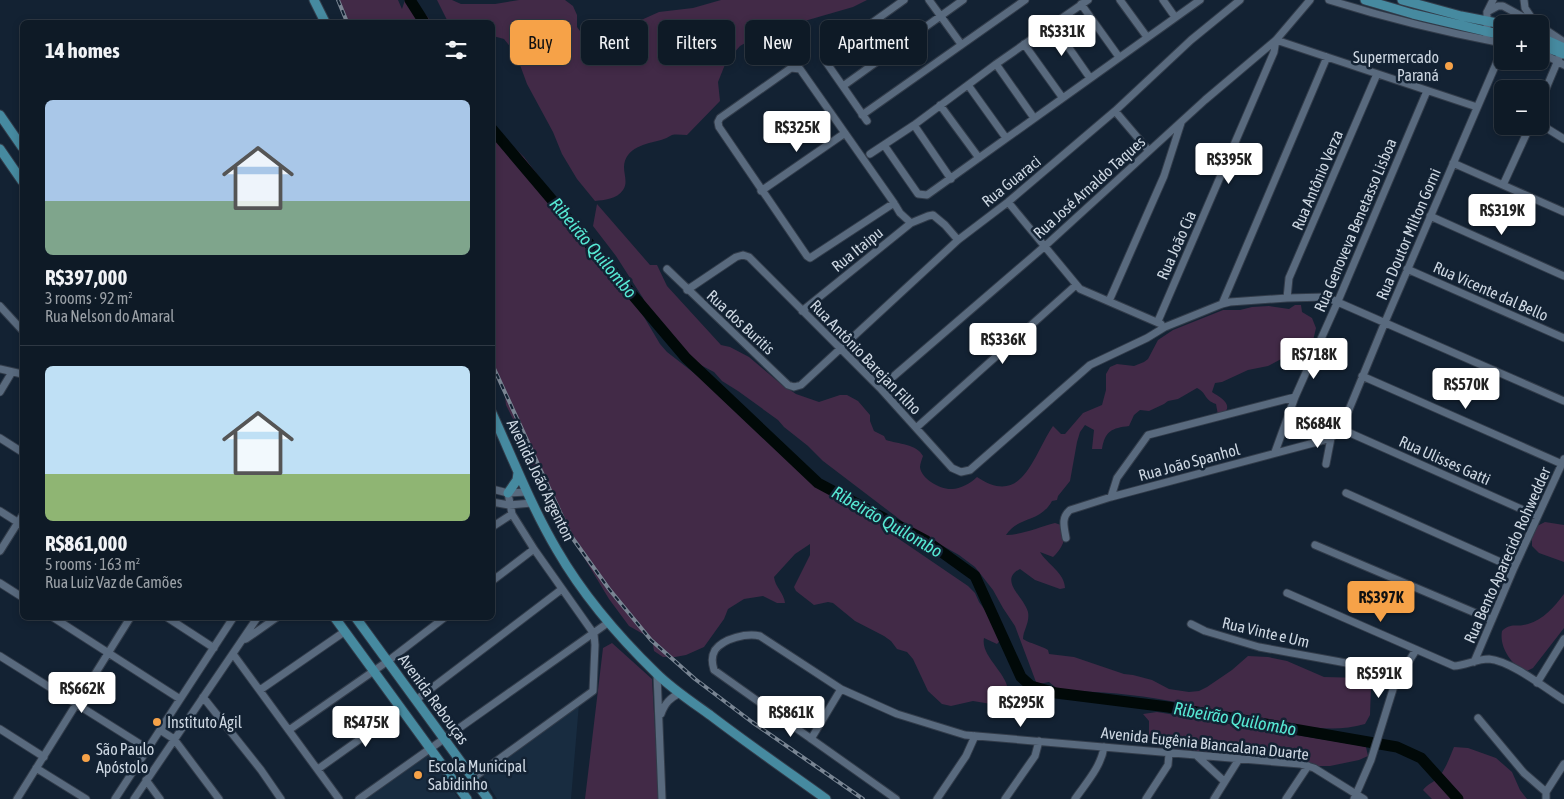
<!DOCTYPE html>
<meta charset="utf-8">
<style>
body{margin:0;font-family:"Asap Condensed",sans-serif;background:#17232e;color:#f1f3f6;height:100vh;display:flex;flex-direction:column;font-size:19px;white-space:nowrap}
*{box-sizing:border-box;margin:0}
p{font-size:16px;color:#9ba1a7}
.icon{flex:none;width:28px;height:28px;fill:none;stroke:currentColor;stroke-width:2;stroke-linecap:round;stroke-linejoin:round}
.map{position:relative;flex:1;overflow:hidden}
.drawer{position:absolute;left:20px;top:20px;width:475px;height:600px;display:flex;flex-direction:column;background:#0e1a26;border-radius:8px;box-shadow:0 2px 8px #0003,0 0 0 1px #2e3843}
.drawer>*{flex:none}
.guide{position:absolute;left:510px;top:20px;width:475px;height:45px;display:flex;gap:10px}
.buttons{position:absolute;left:1494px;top:15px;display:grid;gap:10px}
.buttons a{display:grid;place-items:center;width:55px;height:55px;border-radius:8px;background:#0e1a26;box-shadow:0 2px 8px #0003,0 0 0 1px #2e3843;font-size:25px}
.price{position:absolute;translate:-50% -42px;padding:0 11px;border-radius:5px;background:#fff;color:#222;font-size:16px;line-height:32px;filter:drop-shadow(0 1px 2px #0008)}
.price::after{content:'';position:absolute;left:50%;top:30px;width:15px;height:11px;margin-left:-8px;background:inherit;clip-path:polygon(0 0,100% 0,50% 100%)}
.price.on{background:#f6a248;color:#111}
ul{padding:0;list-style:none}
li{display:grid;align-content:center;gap:10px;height:265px;padding:0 25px}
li+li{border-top:1px solid #2e3843}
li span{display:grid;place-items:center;height:155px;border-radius:8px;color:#555}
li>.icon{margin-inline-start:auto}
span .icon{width:90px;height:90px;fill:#fffc;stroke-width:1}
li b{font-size:21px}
h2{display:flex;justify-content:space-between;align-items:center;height:60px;padding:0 25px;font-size:21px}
.pill{padding:0 18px;border-radius:8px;background:#0e1a26;box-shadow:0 2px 8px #0003,0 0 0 1px #2e3843;font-size:18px;line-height:45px}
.pill.on{background:#f6a248;color:#111}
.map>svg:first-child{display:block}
.built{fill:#182c40}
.green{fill:#422a47}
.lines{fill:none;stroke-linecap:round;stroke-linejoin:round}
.river{stroke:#010908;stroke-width:11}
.minor-casing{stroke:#323c4a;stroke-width:9}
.major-casing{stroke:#323c4a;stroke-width:11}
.minor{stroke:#596a7e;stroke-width:7}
.major{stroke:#468aa0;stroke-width:9}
.rail-casing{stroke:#798593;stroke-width:4}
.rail{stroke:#132233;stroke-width:2;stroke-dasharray:5.5;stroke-linecap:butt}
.poi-dot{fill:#f6a248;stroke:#132233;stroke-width:2}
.labels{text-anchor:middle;stroke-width:5;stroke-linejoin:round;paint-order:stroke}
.poi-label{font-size:16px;fill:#cdd7e2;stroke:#132233;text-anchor:start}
.street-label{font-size:16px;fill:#cdd7e2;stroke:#132233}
.water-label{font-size:18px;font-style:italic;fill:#56e8d3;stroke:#132233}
</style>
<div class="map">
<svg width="1564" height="799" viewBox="0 0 1564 799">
<rect width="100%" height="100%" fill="#132233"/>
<!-- built -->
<path class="built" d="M579 704 571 799H497L483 776Z
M427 752 459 799H361Z"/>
<!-- green -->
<path class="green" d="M339 0H398L402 9 405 0H413L432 22H348Z
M437 0H452L461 4H495L519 0H565L573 6 577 15V27L596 52 605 58 624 60 630 49 632 30 639 21 659 12 693 8 721 0H867L853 7 763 33 740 46 726 62 718 82 720 101 687 135C682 135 676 134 672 135 668 137 665 139 661 140 646 144 625 147 624 167 624 175 628 183 623 190 617 199 604 200 595 201L577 179 562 154 553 132 527 84 516 54 504 39 493 36 492 22H448Z
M492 126 524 157 553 195 589 237 596 250 644 317 660 344 667 352 703 380 712 384 733 405 782 445 794 460 830 492 883 524 899 539 968 586 975 593 979 602 1005 637H1003L997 644 984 638C980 658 1012 675 1008 697L991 704 973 701 951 706 942 704 928 691 913 659 907 652 897 649 891 641 884 636 855 621 833 603 828 602 814 605 796 591 794 587 810 555V544L795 554 774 577C775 587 784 593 785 603H777L763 596 744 599 728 609 724 619 704 647 686 655 675 657H663L654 651 652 639 629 626 609 599 530 468 515 423 506 405 505 396 493 370Z
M597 204 650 265H657L658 267 667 286 721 345 730 347 749 357 781 384 796 394 819 402 840 395H847L858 401 870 415V421L874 431 884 436 886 440C898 444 917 444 923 456 922 459 920 464 920 467 921 479 941 490 952 489 960 489 971 483 977 477 1023 508 1033 455 1053 426L1061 434H1065L1083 413 1102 405 1106 390V374L1110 367 1117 364 1134 366 1144 362 1148 359 1158 340 1173 330 1223 310H1240L1252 307 1269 306 1289 309 1295 305H1301L1302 312 1312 318 1316 328 1312 345 1309 352 1305 355 1285 357 1268 366 1248 370 1222 382 1215 383 1212 392C1221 398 1234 404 1223 415H1218L1216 404C1204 400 1207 393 1197 388L1178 399 1168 401 1164 404 1149 411 1140 410 1134 415 1129 426C1112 428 1105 431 1102 449H1092L1094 430 1085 425 1080 432 1077 442 1070 481 1058 496 1057 500 1052 501C1040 523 1018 516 1006 535 1022 535 1039 527 1055 523L1064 526C1067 538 1062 549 1053 557L1040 552C1047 564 1065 573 1065 588L1060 589 1035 580 1020 569C998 580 1024 597 1028 612 1030 623 1023 630 1023 639 1031 644 1040 645 1048 650L1049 654 1074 657 1124 674 1133 675 1152 680 1169 689 1189 692 1199 691 1207 687 1232 670 1248 656 1268 657 1287 661 1324 677 1364 678 1371 686 1370 715 1365 724C1328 735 1293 723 1256 720 1246 719 1235 722 1225 719 1210 715 1198 706 1182 703 1142 696 1102 690 1061 692L1049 682 1039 684 1036 682 1015 626 1003 608 993 590 975 567 959 555 911 528 823 461 808 446 784 427 778 420 738 391 722 381 714 372 691 360 672 344 646 307 643 298 616 256 593 226Z
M1545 522 1564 525V562L1539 553 1532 546V535L1535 527Z
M1564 594V628L1533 668 1525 672C1511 664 1499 647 1502 631 1512 622 1516 628 1528 624 1543 620 1555 606 1564 594Z
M612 643 652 679 659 799H585L603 648Z
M1157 712 1357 745 1366 747 1368 756 1359 760 1330 766H1310L1279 759 1229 758 1186 750 1157 746 1149 739V721L1143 714Z
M1454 747 1468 748 1496 758 1512 772 1520 790 1527 799H1432L1423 790C1427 785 1431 783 1436 780 1444 773 1450 757 1454 747Z"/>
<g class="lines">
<!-- river -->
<path class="river" d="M410 0 424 22
M492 129 686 358 818 483 925 540 975 576 1021 677 1031 686 1056 693 1168 707 1397 747 1421 758 1458 799"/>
<defs>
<path id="minor" d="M929 0 961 44
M1120 0 1147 37
M1163 0 1175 17
M1329 0C1386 18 1444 32 1502 43
M1524 0 1525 8 1533 20
M1081 4 1119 57
M1487 12 1498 6H1503L1536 24
M1053 25 1090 78
M1540 26 1564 42
M1487 36V12L1493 0
M1024 44 1062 97
M1540 52 1564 65
M996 64 1034 118
M968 85 1006 138
M843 86 963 0
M1540 103 1563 48
M940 105 979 158
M1115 111 1149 151
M862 115 1025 0
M867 121 826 62 827 55 904 0
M1540 124 1564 139
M914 125 951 179
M884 145 918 194 927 195 1200 0
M870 154 914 125 996 64 1088 0
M1453 163 1564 212
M1503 185 1530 126
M761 191 845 133
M1008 202 1080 289 1161 324
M894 203 810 258 807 256 719 127 718 122 720 118 791 68 800 69 894 203 900 213 911 223
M1430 216 1564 276
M667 269 788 385 794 387 801 385 958 240 1008 202 1115 111 1191 40 1240 0
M1407 269 1564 338
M687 290 736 257 743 255 749 257 880 388 952 468 961 472 970 470 1090 365 1147 338 1165 327 1222 304 1230 302 1287 298 1326 297 1564 401
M1287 298 1289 278 1377 74
M1109 301 1164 176 1181 123
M1222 304 1327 57
M0 306 22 330
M802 311 911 223 928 216 933 215 945 225 958 240
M1158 321 1274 52 1276 40 1477 107
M0 369 22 374
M1362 376 1562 464
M880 388 1045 246 1205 100 1276 40 1310 0
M0 392 12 372
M916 428 1076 285
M1341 429 1537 516
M0 438 22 452
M1275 452 1295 397 1338 301 1427 91
M1326 464 1331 438
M492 489 508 493 527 492
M1346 493 1514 568
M1111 497 1117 478 1148 435 1295 397
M492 502 509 505 532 503
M0 511 22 525
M492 527 512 514
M1066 538C1064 526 1061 518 1070 510L1111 497 1321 441 1331 438 1341 429 1385 322 1502 50
M1315 545 1492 620
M0 551 22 516
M492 581 534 549
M0 583 22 597
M1287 593 1454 666C1466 665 1477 659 1489 659 1511 661 1545 688 1564 700
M54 618 180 699
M168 618 214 648
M1191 624 1205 631 1259 647 1390 671 1399 670 1409 661 1416 650
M246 639 276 618
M233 654 339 799
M0 656 148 749
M1474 662 1514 568 1564 459
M657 674 662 799
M1537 683 1564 639
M260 690 344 632
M203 697 261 770 281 799
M416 700 562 589
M661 714C665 703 670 698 680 693
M1478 718 1524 773 1546 792
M0 729 44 757
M160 730 174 739 219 799
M289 730 388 661 444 618
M811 739 841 689
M1197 756 1224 781
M36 768 86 799
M318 769 401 710
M473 778 593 691 595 645 594 634 534 549 512 514 508 493
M146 780 160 799
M17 799 130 618
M115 799 233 618
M134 799 257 618
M359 799 609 622
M896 799 714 670C712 663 711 657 715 650 724 638 747 633 760 636L841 689 897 714 965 735 1300 764 1314 768 1364 799
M937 799 966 756 975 736
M1005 799 1035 756 1039 741
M1075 799C1086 783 1101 767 1104 747
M1146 799 1168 765 1169 754
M1214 799 1239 759
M1286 799 1308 766
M1354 799 1371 760 1399 670
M1546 799V792L1564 764"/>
<path id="major" d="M314 0 325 22
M1365 0 1413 14 1502 35
M1402 0 1461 16 1502 24
M1540 37 1564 48
M1540 45 1564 54
M0 115 22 147
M0 149 22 181
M492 413C513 459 531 506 557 550 583 595 619 637 656 673 672 689 692 702 710 715 748 744 787 771 826 799
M508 493 517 480 518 473
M335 618 467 799
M356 618 488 799"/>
</defs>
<!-- minor casing -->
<use href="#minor" class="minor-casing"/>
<!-- major casing -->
<use href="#major" class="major-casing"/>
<!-- minor -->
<use href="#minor" class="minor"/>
<!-- major -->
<use href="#major" class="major"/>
<defs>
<path id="rail" d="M338 0 347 22
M492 364 571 536 609 589 651 640 695 679 752 722 863 799"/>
</defs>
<!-- rail casing -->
<use href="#rail" class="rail-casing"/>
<!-- rail -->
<use href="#rail" class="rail"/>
</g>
<!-- markers -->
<g class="poi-dot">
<circle cx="1449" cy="66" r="5"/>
<circle cx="157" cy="722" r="5"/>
<circle cx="86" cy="758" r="5"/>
<circle cx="418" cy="775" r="5"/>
</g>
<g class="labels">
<!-- poi labels -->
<g class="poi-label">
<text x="1439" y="63" text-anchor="end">Supermercado<tspan x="1439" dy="18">Paraná</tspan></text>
<text x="167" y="728">Instituto Ágil</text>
<text x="96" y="755">São Paulo<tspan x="96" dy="18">Apóstolo</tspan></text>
<text x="428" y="772">Escola Municipal<tspan x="428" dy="18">Sabidinho</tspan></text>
</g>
<!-- street labels -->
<g class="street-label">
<text transform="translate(1317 180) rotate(-67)" y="6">Rua Antônio Verza</text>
<text transform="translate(1011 181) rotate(-39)" y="6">Rua Guaraci</text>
<text transform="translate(1089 187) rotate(-42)" y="6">Rua José Arnaldo Taques</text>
<text transform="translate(1355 225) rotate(-67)" y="6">Rua Genoveva Benetasso Lisboa</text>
<text transform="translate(1408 234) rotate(-67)" y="6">Rua Doutor Milton Gorni</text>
<text transform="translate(1176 245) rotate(-66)" y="6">Rua João Cia</text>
<text transform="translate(857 249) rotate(-39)" y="6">Rua Itaipu</text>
<text transform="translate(1491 291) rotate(24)" y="6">Rua Vicente dal Bello</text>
<text transform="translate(741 322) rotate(43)" y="6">Rua dos Buritis</text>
<text transform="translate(866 357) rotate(46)" y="6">Rua Antônio Barejan Filho</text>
<text transform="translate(1445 460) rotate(24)" y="6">Rua Ulisses Gatti</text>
<text transform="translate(1189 462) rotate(-15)" y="6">Rua João Spanhol</text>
<text transform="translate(541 480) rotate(64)" y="6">Avenida João Argenton</text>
<text transform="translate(1507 555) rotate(-66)" y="6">Rua Bento Aparecido Rohwedder</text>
<text transform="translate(1266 632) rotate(13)" y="6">Rua Vinte e Um</text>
<text transform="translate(434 699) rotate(54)" y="6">Avenida Rebouças</text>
<text transform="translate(1205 743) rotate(6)" y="6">Avenida Eugênia Biancalana Duarte</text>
</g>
<!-- water labels -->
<g class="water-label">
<text transform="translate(593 248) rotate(50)" y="6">Ribeirão Quilombo</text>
<text transform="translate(887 522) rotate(30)" y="6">Ribeirão Quilombo</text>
<text transform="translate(1235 719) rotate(10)" y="6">Ribeirão Quilombo</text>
</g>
</g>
</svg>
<div class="buttons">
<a>+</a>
<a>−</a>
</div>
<b class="price" style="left:1062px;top:57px">R$331K</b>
<b class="price" style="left:797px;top:153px">R$325K</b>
<b class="price" style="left:1229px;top:185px">R$395K</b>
<b class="price" style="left:1502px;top:236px">R$319K</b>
<b class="price" style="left:1003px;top:365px">R$336K</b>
<b class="price" style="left:1314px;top:380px">R$718K</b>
<b class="price" style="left:1466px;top:410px">R$570K</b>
<b class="price" style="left:1318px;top:449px">R$684K</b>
<b class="price on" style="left:1381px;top:623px">R$397K</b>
<b class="price" style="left:1379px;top:699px">R$591K</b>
<b class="price" style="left:82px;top:714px">R$662K</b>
<b class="price" style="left:1021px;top:728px">R$295K</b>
<b class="price" style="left:791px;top:738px">R$861K</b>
<b class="price" style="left:366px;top:748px">R$475K</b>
<div class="guide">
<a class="pill on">Buy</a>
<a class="pill">Rent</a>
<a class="pill">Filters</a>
<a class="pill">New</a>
<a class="pill">Apartment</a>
</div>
<section class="drawer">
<h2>14 homes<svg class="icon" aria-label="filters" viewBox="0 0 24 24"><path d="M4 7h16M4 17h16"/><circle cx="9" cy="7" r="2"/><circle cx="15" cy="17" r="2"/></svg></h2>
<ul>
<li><span style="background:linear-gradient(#a9c7e8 65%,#7fa58c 0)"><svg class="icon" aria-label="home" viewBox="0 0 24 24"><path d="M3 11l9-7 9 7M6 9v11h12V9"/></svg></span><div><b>R$397,000</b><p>3 rooms · 92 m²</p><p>Rua Nelson do Amaral</p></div></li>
<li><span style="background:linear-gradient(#bfe0f5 70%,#8fb573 0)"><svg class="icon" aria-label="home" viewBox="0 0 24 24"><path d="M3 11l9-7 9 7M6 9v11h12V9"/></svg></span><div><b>R$861,000</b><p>5 rooms · 163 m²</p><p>Rua Luiz Vaz de Camões</p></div></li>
</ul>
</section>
</div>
